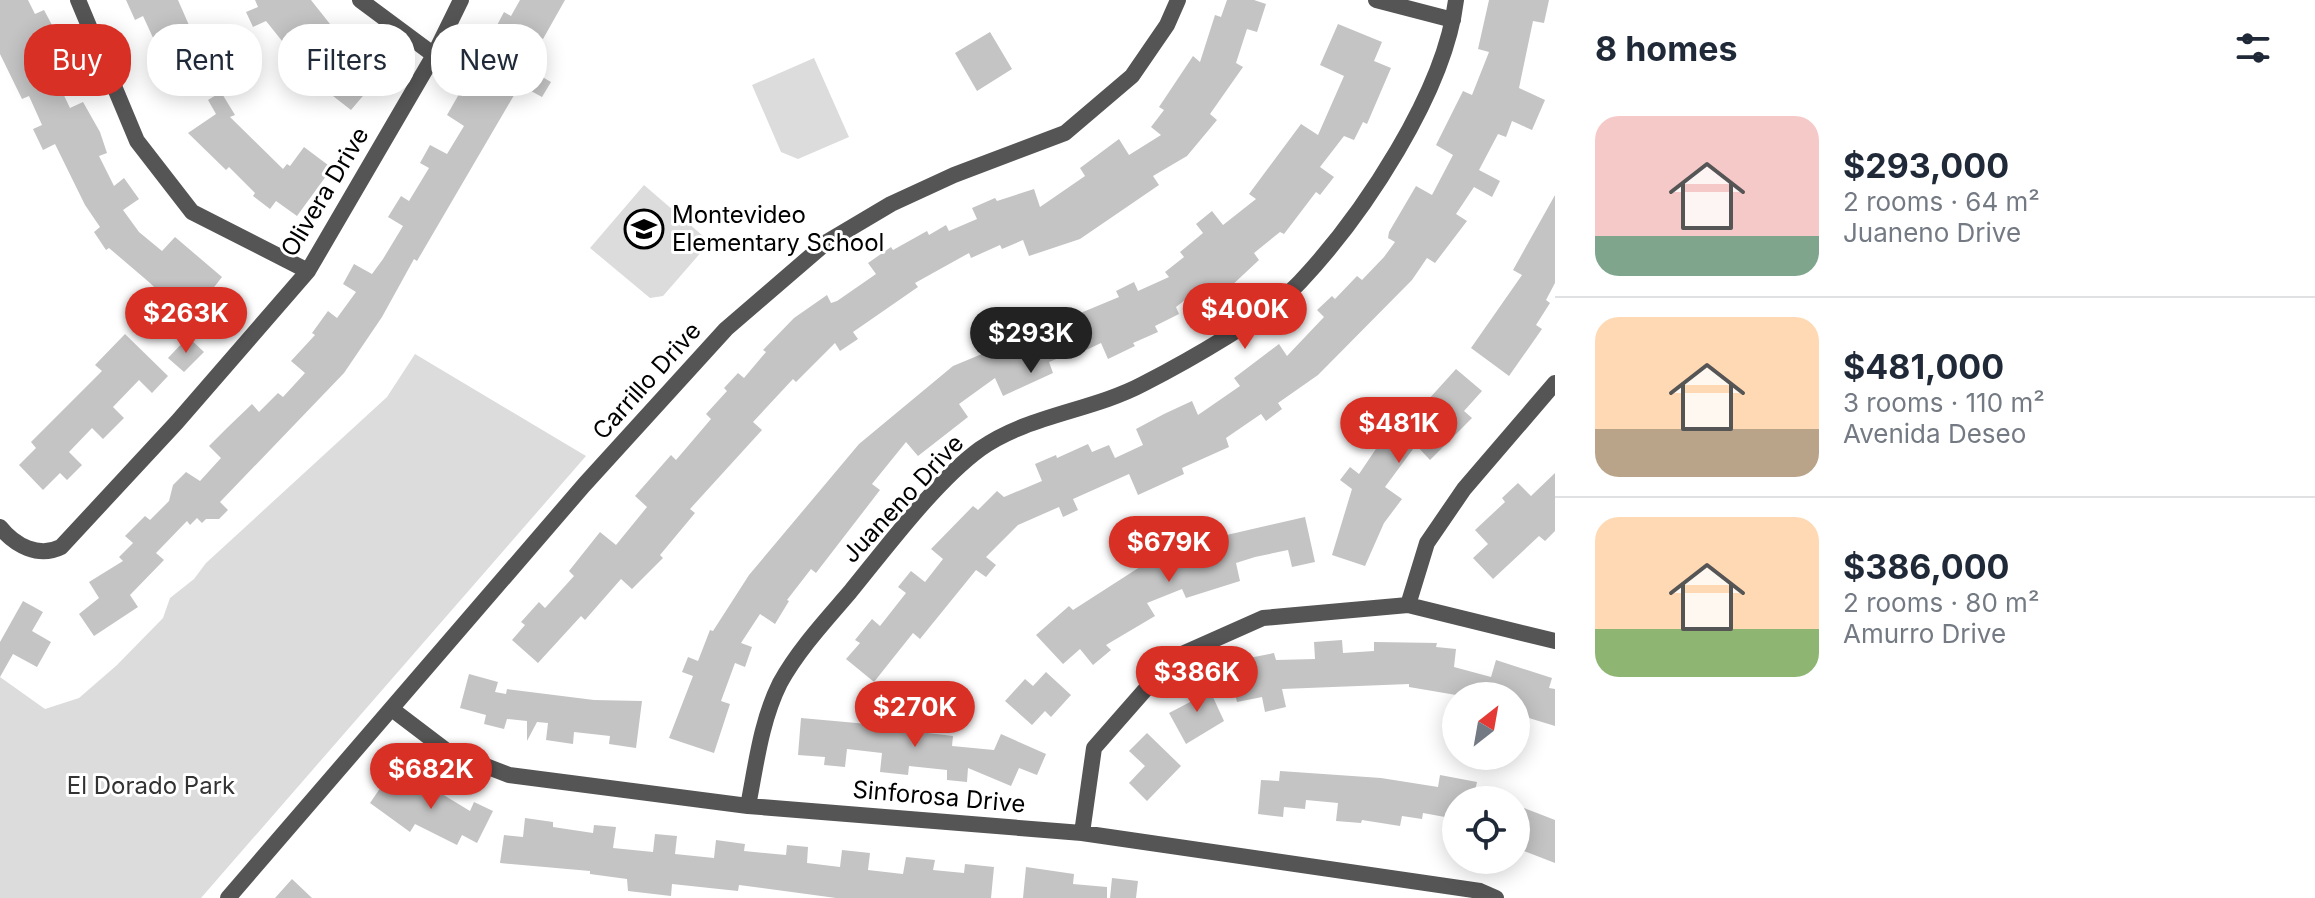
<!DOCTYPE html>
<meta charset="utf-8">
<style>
body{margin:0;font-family:Inter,sans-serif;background:#f6f6f7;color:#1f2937;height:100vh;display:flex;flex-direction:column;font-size:30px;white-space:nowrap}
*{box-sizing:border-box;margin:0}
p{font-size:26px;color:#747a83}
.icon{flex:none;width:44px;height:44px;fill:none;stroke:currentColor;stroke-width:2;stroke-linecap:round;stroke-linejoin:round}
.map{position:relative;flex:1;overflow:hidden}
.details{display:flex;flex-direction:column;background:#fff;width:760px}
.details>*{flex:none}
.guide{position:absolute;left:24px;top:24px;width:760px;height:72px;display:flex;gap:16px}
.needle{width:52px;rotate:31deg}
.fabs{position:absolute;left:1442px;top:682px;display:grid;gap:16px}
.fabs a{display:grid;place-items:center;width:88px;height:88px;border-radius:50%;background:#fff;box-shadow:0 4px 20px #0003;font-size:40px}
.price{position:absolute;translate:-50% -68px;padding:0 18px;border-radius:28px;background:#d93025;color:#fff;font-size:26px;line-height:52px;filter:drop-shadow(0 2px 4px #0008)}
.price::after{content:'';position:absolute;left:50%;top:48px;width:24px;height:18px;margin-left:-12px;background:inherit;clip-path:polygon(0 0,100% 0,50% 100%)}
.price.current{background:#222;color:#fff}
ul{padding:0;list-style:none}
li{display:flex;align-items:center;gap:24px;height:200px;padding:0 40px}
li+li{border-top:2px solid #e0e1e3}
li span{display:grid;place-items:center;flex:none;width:224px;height:160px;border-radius:24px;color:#555}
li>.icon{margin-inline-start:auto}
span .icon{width:96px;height:96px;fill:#fffc;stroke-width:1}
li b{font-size:34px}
h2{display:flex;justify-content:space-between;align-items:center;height:96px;padding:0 40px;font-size:34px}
.pill{padding:0 28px;border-radius:32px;background:#fff;box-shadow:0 4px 20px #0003;font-size:28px;line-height:72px}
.pill.current{background:#d93025;color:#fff}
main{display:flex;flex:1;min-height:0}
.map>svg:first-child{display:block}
.green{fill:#dcdcdc}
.building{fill:#c4c4c4}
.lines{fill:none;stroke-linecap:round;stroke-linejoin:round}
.street{stroke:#555;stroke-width:16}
.labels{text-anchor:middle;stroke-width:6;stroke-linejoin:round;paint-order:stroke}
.street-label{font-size:24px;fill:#000;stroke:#fff}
.poi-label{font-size:24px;fill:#000;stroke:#fff;text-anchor:start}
.park-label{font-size:24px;fill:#333;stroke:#fff}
</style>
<main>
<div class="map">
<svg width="1555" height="898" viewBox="0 0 1555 898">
<rect width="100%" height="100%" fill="#fff"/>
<!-- green -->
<path class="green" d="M814 58 849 137 798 159 781 152 752 85Z
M644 185 710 242 663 296 650 298 590 248Z
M415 354 586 456 201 898H0V677L45 709 79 698 117 665 163 618 170 598 194 579 206 563 387 397Z"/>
<!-- building -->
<path class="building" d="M0 0H28L35 14 44 10 68 55 49 64 70 108 83 102 100 132 107 153 99 156 114 186 124 178 139 199 123 210 139 232 162 251 175 237 222 277 211 291 226 303 200 337 163 309 169 302 150 283 109 248 106 250 94 232 100 227 85 205 55 144 43 150 33 129 42 125 29 96 22 99 0 54Z
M126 0H178L209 71 169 90 159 69 166 66 143 16 135 20Z
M255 0H311L330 24 325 28 360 59 353 67 373 84 351 110 315 82 266 21 253 27 246 12 258 7Z
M520 0H565L543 39 533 34 524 49 494 31 504 12 511 16Z
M1227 0H1254L1266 4 1257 32 1247 29 1236 63 1243 67 1210 114 1217 120 1187 156 1153 176 1159 185 1080 239 1029 256 1023 240 1002 249 1000 245 971 258 969 253 915 283 918 287 853 332 858 339 840 351 835 343 796 382 793 379 753 422 762 430 690 509 695 513 660 555 663 558 632 589 621 579 585 620 581 616 538 663 512 640 525 625 521 622 539 602 545 608 574 576 569 571 600 532 616 545 647 507 635 496 671 455 676 460 711 419 706 414 727 391 724 388 738 373 744 378 766 352 763 350 794 318 827 295 831 303 837 301 876 274 868 263 891 247 893 250 927 231 929 235 946 225 949 231 977 219 972 208 995 198 997 201 1034 189 1040 207 1085 176 1080 168 1119 139 1129 155 1161 135 1151 127 1164 110 1159 107 1193 56 1200 62 1215 15 1221 17Z
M1489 0H1549L1544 23 1533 21 1519 88 1545 100 1532 130 1512 121 1506 137 1498 134 1479 170 1500 181 1492 197 1474 187 1456 214 1467 221 1435 263 1427 258 1412 280 1318 375 1278 403 1282 409 1266 421 1261 414 1226 438 1229 447 1182 468 1184 474 1138 495 1129 474 1073 499 1078 510 1063 517 1059 507 1018 525 986 557 996 565 986 577 976 570 920 639 913 633 874 682 846 659 860 643 855 640 872 619 880 626 906 593 898 587 911 571 925 582 943 559 931 549 973 506 978 510 997 491 1004 497 1042 481 1035 464 1056 455 1057 458 1088 444 1092 452 1109 445 1115 458 1143 445 1136 429 1164 414 1192 401 1198 415 1240 386 1234 378 1279 344 1287 356 1324 317 1317 310 1332 296 1335 299 1357 276 1362 280 1384 257 1395 242 1388 238 1389 232 1416 186 1432 195 1453 155 1436 145 1463 91 1472 95 1489 52 1478 49Z
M1338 24 1382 42 1374 61 1391 68 1367 124 1363 122 1354 140 1344 136 1320 167 1334 177 1320 195 1316 192 1284 234 1280 232 1254 253 1259 260 1214 302 1202 287 1176 307 1179 314 1155 326 1158 332 1133 343 1135 346 1108 359 1101 343 1084 351 1083 348 1049 362 1053 373 1003 396 995 378 959 404 968 417 918 456 906 442 872 484 880 490 816 573 811 569 787 600 789 601 775 624 760 614 741 643 752 647 745 667 735 663 721 701 730 704 714 753 669 738 693 676 682 672 688 657 698 661 710 630 713 631 749 575 859 444 953 366 1119 297 1116 291 1134 282 1138 291 1169 277 1165 272 1184 257 1180 252 1203 233 1196 224 1212 211 1223 225 1256 199 1249 194 1301 124 1318 135 1344 76 1320 65Z
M990 32 1012 69 977 91 955 53Z
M504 55 551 82 542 97 520 85 417 261 414 259 382 317 344 373 220 502 228 510 219 519H206L202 523 197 518 190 525 187 521 156 553 164 560 130 595 138 607 94 636 79 614 99 598 89 582 123 561 119 557 133 543 125 536 145 516 150 520 169 501 173 485 186 472 200 481 221 458 209 446 228 427 252 404 259 412 278 393 283 397 305 373 291 361 315 335 312 333 328 311 337 318 356 292 343 284 354 264 372 274 383 259 403 226 388 217 401 196 409 201 429 168 420 163 430 145 447 154 464 126 447 115 478 61 495 71Z
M221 92 235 115 230 117 283 169 287 164 290 166 304 147 332 168 297 216 276 201 270 209 253 196 255 193 229 167 226 170 188 133 216 114 208 100Z
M1555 195V283L1546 300 1550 303 1536 325 1542 329 1509 376 1471 348 1522 275 1513 270Z
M125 334 168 376 152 393 139 380 113 407 124 418 103 439 92 428 69 452 82 465 67 480 60 473 43 490 19 465 36 448 31 442 102 371 95 365Z
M188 337 204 352 184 372 168 358Z
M1456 369 1482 391 1464 411 1472 418 1430 460 1416 445 1385 487 1402 499 1384 523 1365 566 1332 555 1352 489 1340 480 1350 467 1359 474 1382 440 1416 408 1418 411Z
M1555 473V531L1545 541 1539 536 1493 579 1473 558 1488 544 1475 530 1505 502 1502 498 1518 483 1531 496Z
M1305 517 1315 562 1292 567 1288 550 1255 557 1236 563 1240 581 1186 598 1182 589 1147 603 1155 616 1106 645 1111 650 1093 665 1080 649 1063 664 1036 635 1069 606 1073 610 1143 565 1169 555 1163 539 1181 532 1183 537 1216 530 1218 537Z
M23 601 43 612 32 631 51 642 37 667 13 654 0 677V642Z
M1342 640 1343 653 1374 651V642L1437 643 1436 647 1456 649 1454 667 1491 677 1496 660 1552 678 1549 688 1555 689V726L1516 714V696H1462L1409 687V684L1282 689 1286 707 1265 712 1262 697 1237 702 1229 669 1250 664 1249 658 1274 653 1276 660 1315 659 1314 642Z
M1046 672 1071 695 1051 717 1045 711 1032 725 1005 701 1025 679 1033 686Z
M469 674 498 682 495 692 506 694 507 689 594 700 642 701 636 748 609 744 610 736 574 732 573 744 546 740 548 723 537 722 527 741V721L507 719 504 729 484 724 486 715 460 708Z
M1206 682 1224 721 1186 744 1169 713 1192 701 1188 692Z
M891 715 920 718 919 732 953 736 952 746 994 750 1001 734 1046 754 1037 775 1019 768 1011 786 968 768 967 782 947 780V770L909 766 908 775 880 772 882 753 847 749 845 767 824 765 825 757 798 755 801 718 890 726Z
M1147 733 1181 766 1147 801 1129 783 1145 766 1129 751Z
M1280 771 1381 778 1438 787 1440 775 1477 782 1473 800H1456V819L1423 813 1422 819 1402 816 1400 826 1362 820 1361 823 1336 821 1338 803 1306 800 1305 809 1284 807 1283 817 1258 814 1261 780 1279 781Z
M414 777 470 811 474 802 493 811 477 843 462 835 457 845 415 824 410 832 370 803 387 778 404 791Z
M1516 805 1555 820V863L1516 848Z
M525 818 553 822V827L593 833 594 825 616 827 613 848 653 852 655 834 677 836 675 854 714 858 716 840 745 844 744 851 786 855 787 845 808 847 807 863 840 867 842 850 870 853 868 870 903 874 906 857 935 860 933 870 964 873 965 864 994 867 991 898H836L739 885 738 891 672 884 671 896 628 891 627 879 590 874V871L500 863 504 835 523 837Z
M1026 867 1074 874 1073 884 1107 887V898H1023Z
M1112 878 1138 881 1136 898H1110Z
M292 879 312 898H275Z"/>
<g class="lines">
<!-- street -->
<path class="street" d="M78 0 137 141 192 212 308 271
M360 0 434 55
M1376 0 1453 20
M0 527C15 546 39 558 61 547L177 422 308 271 434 55 461 0
M1408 605 1427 543 1464 489 1555 383
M393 710 447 751 509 775 748 806 1082 833 1480 891 1496 898
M748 806C756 765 761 721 780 683 798 650 826 620 850 592 886 548 935 482 980 449 1028 415 1092 411 1143 384 1186 362 1268 316 1300 282 1363 215 1445 92 1456 0
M1082 833 1094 748 1173 658 1263 618 1408 605 1555 641
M228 898 584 485 726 329 827 242 891 204 954 175 1065 133 1132 76 1167 25 1178 0"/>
</g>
<!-- icons -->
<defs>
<symbol id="school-ring" viewBox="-11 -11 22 22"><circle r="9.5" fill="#fff" stroke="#000" stroke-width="1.5"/><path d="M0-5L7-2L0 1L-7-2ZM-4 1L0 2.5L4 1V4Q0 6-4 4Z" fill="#000"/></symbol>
</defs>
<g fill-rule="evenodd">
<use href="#school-ring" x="622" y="207" width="44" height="44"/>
</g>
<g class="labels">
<!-- street labels -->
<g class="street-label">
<text transform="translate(325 192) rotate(-59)" y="8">Olivera Drive</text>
<text transform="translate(647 381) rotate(-48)" y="8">Carrillo Drive</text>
<text transform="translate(903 499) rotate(-47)" y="8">Juaneno Drive</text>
<text transform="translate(939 797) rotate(5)" y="8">Sinforosa Drive</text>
</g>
<!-- poi labels -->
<g class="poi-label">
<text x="672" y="223">Montevideo<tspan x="672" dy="28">Elementary School</tspan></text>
</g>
<!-- park labels -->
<g class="park-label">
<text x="151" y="794">El Dorado Park</text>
</g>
</g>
</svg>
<div class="fabs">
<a><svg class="needle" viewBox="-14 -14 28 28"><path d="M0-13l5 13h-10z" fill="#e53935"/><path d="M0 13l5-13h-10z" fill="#747a83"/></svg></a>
<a><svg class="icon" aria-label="locate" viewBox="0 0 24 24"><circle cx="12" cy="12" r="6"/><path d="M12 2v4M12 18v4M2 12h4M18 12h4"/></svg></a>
</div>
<b class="price" style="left:1245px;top:351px">$400K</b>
<b class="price" style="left:186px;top:355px">$263K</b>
<b class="price current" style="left:1031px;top:375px">$293K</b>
<b class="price" style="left:1399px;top:465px">$481K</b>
<b class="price" style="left:1169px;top:584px">$679K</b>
<b class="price" style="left:1197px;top:714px">$386K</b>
<b class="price" style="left:915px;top:749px">$270K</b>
<b class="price" style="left:431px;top:811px">$682K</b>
<div class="guide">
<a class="pill current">Buy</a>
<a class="pill">Rent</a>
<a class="pill">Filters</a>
<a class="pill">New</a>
</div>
</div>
<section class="details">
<h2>8 homes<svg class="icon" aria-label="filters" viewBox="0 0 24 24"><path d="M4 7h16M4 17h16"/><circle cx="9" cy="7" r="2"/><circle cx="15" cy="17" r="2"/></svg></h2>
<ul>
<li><span style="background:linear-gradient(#f6c9c9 75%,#7fa58c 0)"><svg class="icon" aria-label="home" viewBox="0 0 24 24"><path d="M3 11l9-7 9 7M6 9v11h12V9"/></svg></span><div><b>$293,000</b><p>2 rooms · 64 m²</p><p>Juaneno Drive</p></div></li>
<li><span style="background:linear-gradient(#ffd9b3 70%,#b9a48a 0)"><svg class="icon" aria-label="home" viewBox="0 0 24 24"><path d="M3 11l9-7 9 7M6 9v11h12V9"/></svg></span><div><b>$481,000</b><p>3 rooms · 110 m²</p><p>Avenida Deseo</p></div></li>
<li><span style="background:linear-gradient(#ffd9b3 70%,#8fb573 0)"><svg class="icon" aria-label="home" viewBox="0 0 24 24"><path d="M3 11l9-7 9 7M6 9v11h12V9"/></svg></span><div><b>$386,000</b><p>2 rooms · 80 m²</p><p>Amurro Drive</p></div></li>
</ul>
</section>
</main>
